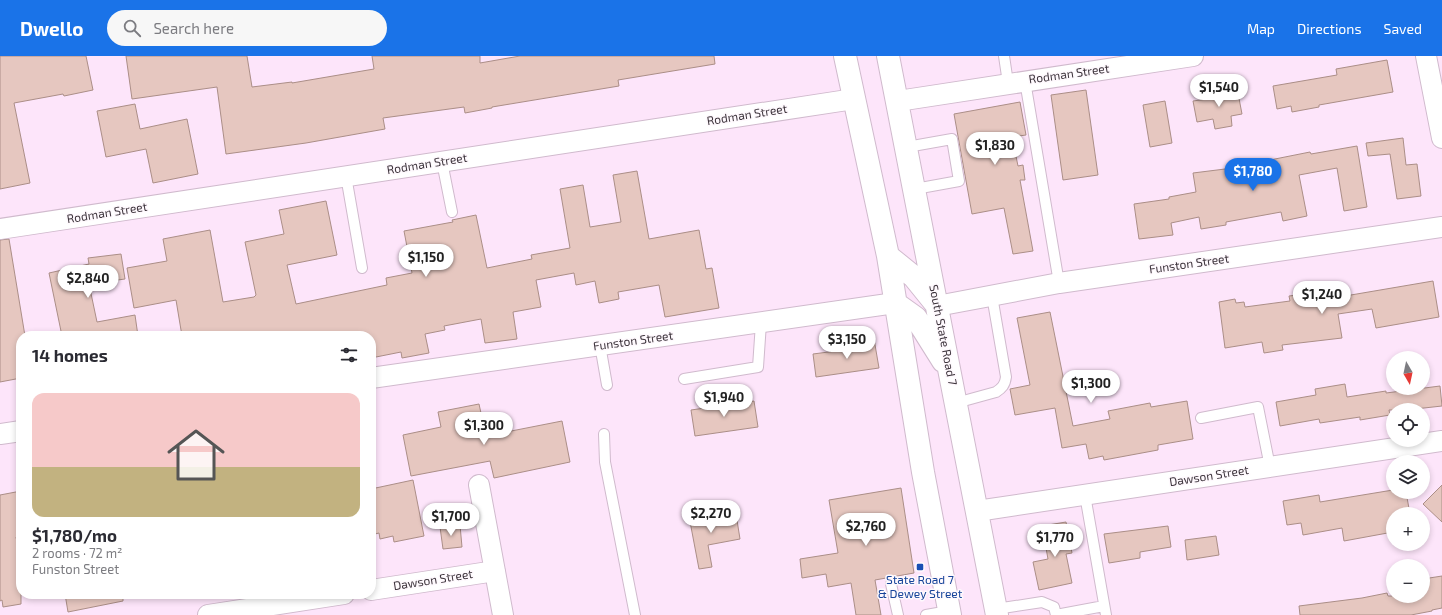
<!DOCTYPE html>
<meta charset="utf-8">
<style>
body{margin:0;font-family:"Exo 2",sans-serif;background:#f7f7f7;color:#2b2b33;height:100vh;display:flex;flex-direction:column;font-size:15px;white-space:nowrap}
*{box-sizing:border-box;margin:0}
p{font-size:13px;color:#7c7c81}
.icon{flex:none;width:22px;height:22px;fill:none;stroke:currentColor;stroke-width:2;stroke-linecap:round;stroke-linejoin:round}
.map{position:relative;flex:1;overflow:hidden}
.side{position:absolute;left:16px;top:275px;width:360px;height:268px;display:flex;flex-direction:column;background:#fff;border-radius:16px;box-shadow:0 2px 6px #0003}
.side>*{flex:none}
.needle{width:26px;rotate:171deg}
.tools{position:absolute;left:1386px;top:295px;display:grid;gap:8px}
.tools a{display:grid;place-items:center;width:44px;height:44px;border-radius:50%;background:#fff;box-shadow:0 2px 6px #0003;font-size:20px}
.price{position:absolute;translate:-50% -34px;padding:0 9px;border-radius:14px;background:#fff;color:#222;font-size:13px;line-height:26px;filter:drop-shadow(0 1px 2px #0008)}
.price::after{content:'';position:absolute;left:50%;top:24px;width:12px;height:9px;margin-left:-6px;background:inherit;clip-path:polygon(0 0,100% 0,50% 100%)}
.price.current{background:#1a73e8;color:#fff}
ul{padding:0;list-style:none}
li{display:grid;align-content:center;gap:8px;height:212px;padding:0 16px}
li+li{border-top:1px solid #e1e1e2}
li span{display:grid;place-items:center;height:124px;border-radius:12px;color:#555}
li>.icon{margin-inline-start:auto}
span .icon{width:72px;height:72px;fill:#fffc;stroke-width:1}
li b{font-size:17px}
h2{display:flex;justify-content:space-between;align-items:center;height:48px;padding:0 16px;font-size:17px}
header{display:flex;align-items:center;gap:24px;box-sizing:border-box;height:56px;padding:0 20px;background:#1a73e8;color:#fff}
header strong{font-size:19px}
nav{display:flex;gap:22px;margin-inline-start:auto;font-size:14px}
.search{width:280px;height:36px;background:#f7f7f7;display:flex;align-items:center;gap:10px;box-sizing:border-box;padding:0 14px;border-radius:22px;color:#7c7c81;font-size:15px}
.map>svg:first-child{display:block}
.building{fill:#e6c7c0;stroke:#ab8e87}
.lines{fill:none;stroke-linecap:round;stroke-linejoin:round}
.lane-casing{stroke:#d0bacd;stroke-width:12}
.street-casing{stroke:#d0bacd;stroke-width:22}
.primary-casing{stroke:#d0bacd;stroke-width:24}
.lane{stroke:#fff;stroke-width:10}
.street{stroke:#fff;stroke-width:20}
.primary{stroke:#fff;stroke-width:22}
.transit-dot{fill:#1a4fb4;stroke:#fef9fd;stroke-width:1.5}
.labels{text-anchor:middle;stroke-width:3;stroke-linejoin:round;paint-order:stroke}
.street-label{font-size:12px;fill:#3d343c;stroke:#fef9fd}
.transit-label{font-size:12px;fill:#164399;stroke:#fef9fd}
</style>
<header>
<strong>Dwello</strong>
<div class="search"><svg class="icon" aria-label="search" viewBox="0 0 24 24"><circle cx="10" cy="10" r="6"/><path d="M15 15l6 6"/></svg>Search here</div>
<nav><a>Map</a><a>Directions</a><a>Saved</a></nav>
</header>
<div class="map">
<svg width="1442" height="559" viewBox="0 0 1442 559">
<rect width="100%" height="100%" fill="#fde5fa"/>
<!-- building -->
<path class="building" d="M0 0H86L93 34 64 40 63 38 14 47 30 127 0 133Z
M126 0H247L252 31 292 26V27L374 13 372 0H480V7L520 0H714L715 8 618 24 619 30 492 51V52L465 57 464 51 383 62 385 73 306 87 226 98 217 31 132 43Z
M1387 4 1393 36 1319 49V51L1292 56 1291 50 1277 53 1273 30 1337 19 1336 13Z
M1237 32 1242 58 1231 60 1232 70 1215 73 1213 63 1197 66 1193 45 1215 42 1214 36Z
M1086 34 1098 119 1063 124 1051 39Z
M1165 45 1172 87 1150 91 1143 49Z
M1020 46 1026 79 1012 81 1018 110 1023 109 1025 124H1020L1033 195 1013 198 1004 152 972 158 954 58Z
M135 48 140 73 187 63 198 118 153 127 146 93 106 101 97 55Z
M1403 82 1406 109 1417 108 1421 140 1397 143 1390 98 1368 100 1366 87Z
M1357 90 1367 151 1344 155 1337 112 1299 119 1307 160 1283 165 1281 156 1226 166V169L1201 173 1199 161 1171 167 1173 179 1139 183 1134 148 1169 143V141L1196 136 1193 117 1225 113 1310 96 1311 98Z
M637 115 649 183 699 174 706 213 712 212 719 252 665 261 659 229 618 236 619 243 599 247 595 225 576 229 574 217 536 224 541 251 513 256 517 283 485 287 481 263 444 270 445 274 425 278 429 297 402 302 401 296 371 302V280H182L176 244 134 252 127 212 167 205 163 183 210 174 223 246 254 241 256 239 245 186 284 178 279 154 326 145 337 199 287 209 296 248 387 229 386 222 412 217 404 175 453 166 452 164 476 159 487 212 532 203 531 199 570 192 560 133 583 129 590 171 621 166 613 119Z
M9 183 25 280H21V322L0 326V184Z
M121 198 125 223 89 228 97 266 135 259 138 280H62L49 217 89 208 88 202Z
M1433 225 1439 261 1376 272 1372 253 1338 258 1342 282 1282 289 1283 294 1264 297 1262 286 1225 292 1219 246 1235 243 1236 247 1244 246 1245 251 1290 245 1289 240 1344 233 1345 240Z
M1050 256 1073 370 1110 363 1108 355 1150 347 1151 351 1187 345 1193 383 1158 389V394L1104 404 1103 400 1089 403 1086 388 1062 392 1055 352 1015 359 1010 333 1030 329 1017 262Z
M874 283 879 312 816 321 813 298 859 292 858 285Z
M1345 328 1347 341 1386 335V337L1440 330 1442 350 1406 354H1389L1390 359 1360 364V361L1320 367 1319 363 1280 370 1276 346 1316 339 1315 333Z
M754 345 758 371 695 380 691 354Z
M479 348 486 380 562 365 570 406 494 422 490 405 411 420 403 379 441 371 438 356Z
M413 424 424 480 394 486 393 480 380 483 379 477 371 479V433Z
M1442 429V466L1423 448Z
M901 432 914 517 875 524 881 559H856L851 527 828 531 826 518 802 522 800 503 838 497 829 444Z
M1393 434V436H1406L1410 458H1393V476L1344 485 1342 472 1303 479 1301 467 1287 469 1283 445 1319 439 1320 446Z
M21 435V480L16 481 21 506V548L3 551 2 544 0 545V439Z
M702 452 704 464 736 458 740 483 708 489 712 511 699 513 688 455Z
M1066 466 1072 497 1066 498 1072 527 1039 534 1033 506 1048 503 1042 470Z
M460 469 462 491 443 493 440 471Z
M1168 470 1171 491 1140 496V502L1109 507 1104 478Z
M1216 480 1219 499 1187 504 1185 484Z
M1442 520V552L1432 554V555L1411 559H1300L1299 550 1362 542 1387 537 1388 540H1423V523Z
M65 538H123V545L68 556Z"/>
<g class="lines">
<defs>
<path id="lane" d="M1004 0 1008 27
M1025 25 1059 227
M907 91 952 83 959 125 915 133
M442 106 452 156
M346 120 362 212
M600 289 607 329
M684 323 758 311 761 267
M956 347 996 336C1002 332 1005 329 1006 321L992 240
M1201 362 1258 351 1270 411
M604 378 605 406 635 559
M1085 439 1106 559
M891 528 898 559
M996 553 1042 546 1054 551 1056 559
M926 559 949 555
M1056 559 1104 550"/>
<path id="street" d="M1426 0 1442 82
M898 45 1193 0
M0 173 854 43
M937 250 1059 227 1442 171
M371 322 895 247
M0 378 21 375
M479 429 503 559
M977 455 1442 385
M371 534 495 515
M208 559 344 538"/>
<path id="primary" d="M845 0 888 200 923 416 950 559
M888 0 997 559
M888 200 914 221 935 247
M895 247 916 262 943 305"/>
</defs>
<!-- lane casing -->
<use href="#lane" class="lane-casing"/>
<!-- street casing -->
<use href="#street" class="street-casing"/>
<!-- primary casing -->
<use href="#primary" class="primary-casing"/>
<!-- lane -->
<use href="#lane" class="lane"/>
<!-- street -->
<use href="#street" class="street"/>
<!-- primary -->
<use href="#primary" class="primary"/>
</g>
<!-- markers -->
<rect class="transit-dot" x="916" y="507" width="8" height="8" rx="2"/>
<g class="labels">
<!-- street labels -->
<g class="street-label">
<text transform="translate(1069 18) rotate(-8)" y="4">Rodman Street</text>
<text transform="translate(747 59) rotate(-9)" y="4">Rodman Street</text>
<text transform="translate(427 108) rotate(-9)" y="4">Rodman Street</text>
<text transform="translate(107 157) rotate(-9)" y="4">Rodman Street</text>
<text transform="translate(1189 208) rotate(-8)" y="4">Funston Street</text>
<text transform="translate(943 279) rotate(79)" y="4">South State Road 7</text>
<text transform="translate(633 285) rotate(-8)" y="4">Funston Street</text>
<text transform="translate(1209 420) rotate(-9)" y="4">Dawson Street</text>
<text transform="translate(433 524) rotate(-9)" y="4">Dawson Street</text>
</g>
<!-- transit labels -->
<g class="transit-label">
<text x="920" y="528">State Road 7<tspan x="920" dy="14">&amp; Dewey Street</tspan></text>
</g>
</g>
</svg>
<div class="tools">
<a><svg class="needle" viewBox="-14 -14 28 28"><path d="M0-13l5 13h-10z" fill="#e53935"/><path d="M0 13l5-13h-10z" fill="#7c7c81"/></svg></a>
<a><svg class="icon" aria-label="locate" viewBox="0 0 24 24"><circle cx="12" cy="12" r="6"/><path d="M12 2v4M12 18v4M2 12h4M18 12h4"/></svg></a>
<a><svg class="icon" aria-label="layers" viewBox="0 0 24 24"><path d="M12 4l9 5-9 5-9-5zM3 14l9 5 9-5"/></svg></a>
<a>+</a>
<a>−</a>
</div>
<b class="price" style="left:1219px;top:52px">$1,540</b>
<b class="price" style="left:995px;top:110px">$1,830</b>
<b class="price current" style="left:1253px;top:136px">$1,780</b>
<b class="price" style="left:426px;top:222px">$1,150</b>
<b class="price" style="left:88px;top:243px">$2,840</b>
<b class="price" style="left:1322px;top:259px">$1,240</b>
<b class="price" style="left:847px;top:304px">$3,150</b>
<b class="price" style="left:1091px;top:348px">$1,300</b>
<b class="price" style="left:724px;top:362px">$1,940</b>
<b class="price" style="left:484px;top:390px">$1,300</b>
<b class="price" style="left:711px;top:478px">$2,270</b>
<b class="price" style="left:451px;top:481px">$1,700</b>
<b class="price" style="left:866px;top:491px">$2,760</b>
<b class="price" style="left:1055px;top:502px">$1,770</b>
<section class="side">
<h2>14 homes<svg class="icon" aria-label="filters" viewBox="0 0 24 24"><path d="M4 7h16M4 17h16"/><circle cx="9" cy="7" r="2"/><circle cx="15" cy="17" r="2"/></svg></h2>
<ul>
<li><span style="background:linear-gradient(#f6c9c9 60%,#c2b280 0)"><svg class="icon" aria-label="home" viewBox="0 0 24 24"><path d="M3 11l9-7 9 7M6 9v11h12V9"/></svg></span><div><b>$1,780/mo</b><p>2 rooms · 72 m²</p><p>Funston Street</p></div></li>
</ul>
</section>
</div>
